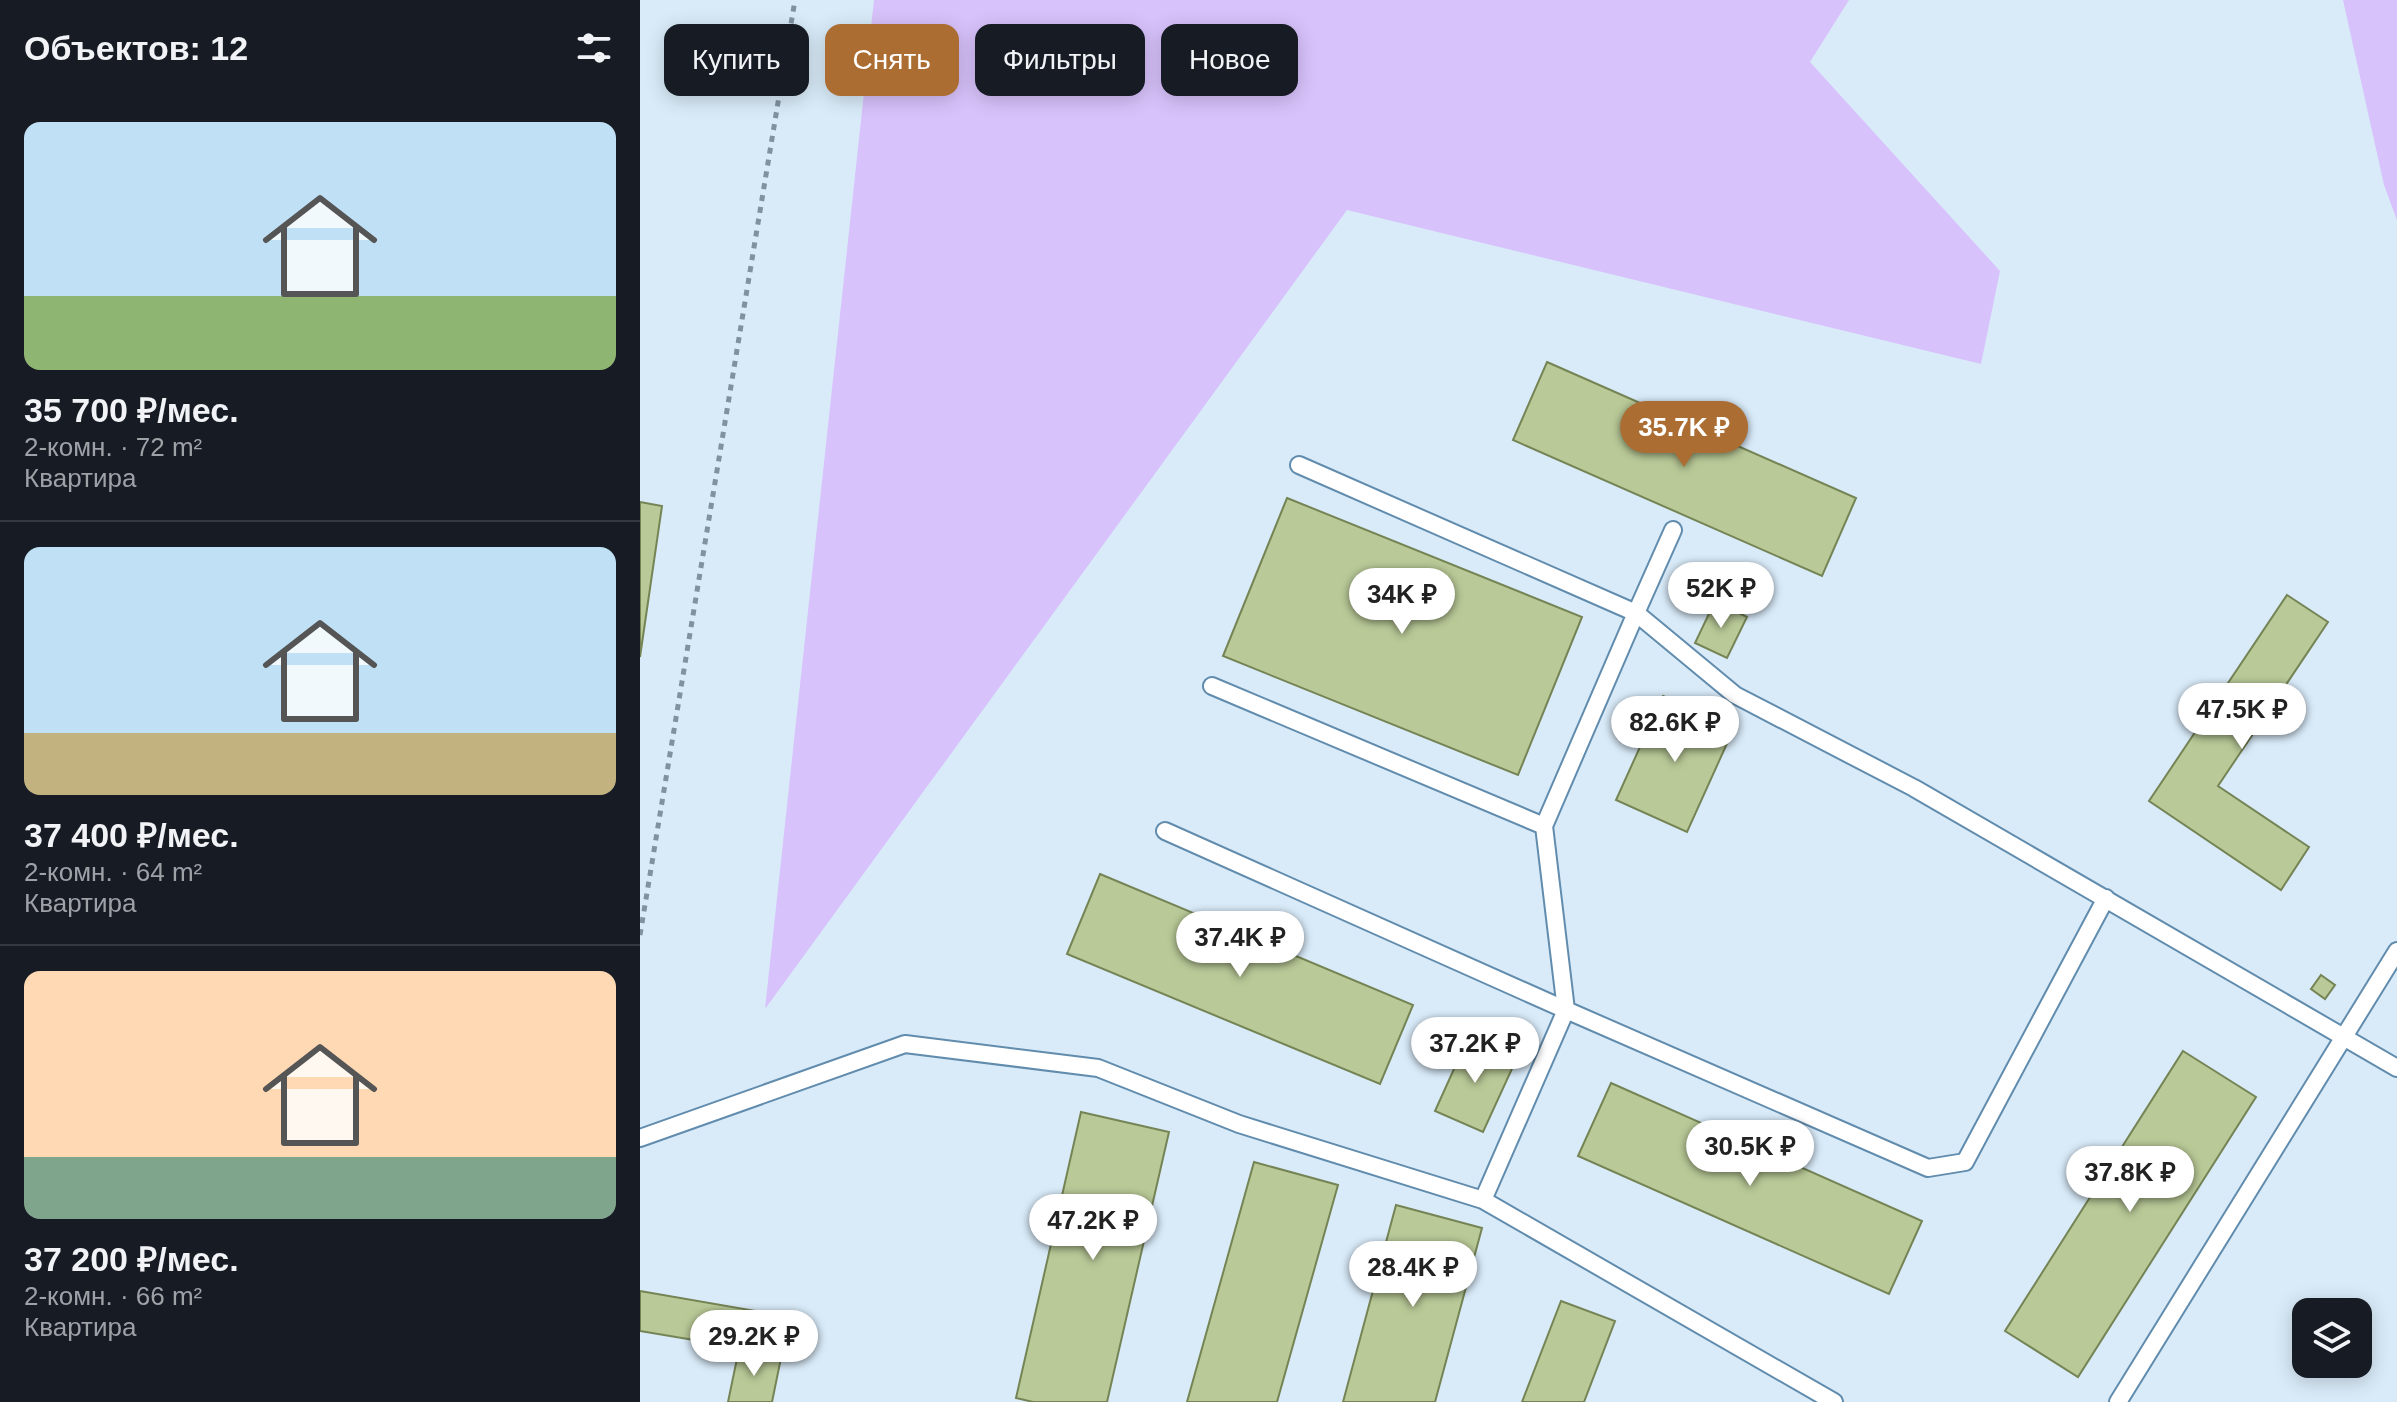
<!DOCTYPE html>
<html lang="ru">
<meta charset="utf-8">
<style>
body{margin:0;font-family:Arial,sans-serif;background:#242831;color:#f1f3f6;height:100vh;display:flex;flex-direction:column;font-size:30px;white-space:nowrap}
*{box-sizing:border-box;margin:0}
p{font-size:26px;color:#9ea1a6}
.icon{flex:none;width:44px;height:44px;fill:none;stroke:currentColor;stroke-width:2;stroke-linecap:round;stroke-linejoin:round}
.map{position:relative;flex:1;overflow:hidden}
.side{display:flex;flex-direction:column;background:#171b24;width:640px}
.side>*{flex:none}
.hud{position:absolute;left:24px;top:24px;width:760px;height:72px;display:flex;gap:16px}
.tools{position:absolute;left:1652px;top:1298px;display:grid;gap:16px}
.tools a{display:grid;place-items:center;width:80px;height:80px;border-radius:16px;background:#171b24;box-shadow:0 4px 20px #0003;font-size:40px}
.price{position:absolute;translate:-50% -68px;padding:0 18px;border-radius:28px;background:#fff;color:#222;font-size:26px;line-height:52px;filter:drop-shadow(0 2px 4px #0008)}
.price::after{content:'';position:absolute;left:50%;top:48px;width:24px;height:18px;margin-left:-12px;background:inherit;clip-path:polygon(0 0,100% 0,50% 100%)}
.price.active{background:#ab6d32;color:#fff}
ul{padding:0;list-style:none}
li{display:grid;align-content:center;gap:16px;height:424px;padding:0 24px}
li+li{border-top:2px solid #363941}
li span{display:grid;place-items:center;height:248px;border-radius:16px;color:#555}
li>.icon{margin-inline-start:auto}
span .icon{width:144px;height:144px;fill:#fffc;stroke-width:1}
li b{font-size:34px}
h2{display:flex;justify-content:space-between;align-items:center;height:96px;padding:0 24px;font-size:34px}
.pill{padding:0 28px;border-radius:16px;background:#171b24;box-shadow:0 4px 20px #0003;font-size:28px;line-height:72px}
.pill.active{background:#ab6d32;color:#fff}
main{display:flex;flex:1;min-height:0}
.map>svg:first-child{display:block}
.green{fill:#d8c2fb}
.building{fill:#b9c997;stroke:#758455;stroke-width:2}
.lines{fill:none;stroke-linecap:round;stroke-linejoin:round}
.service-casing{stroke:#618cad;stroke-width:20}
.path{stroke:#81929f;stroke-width:5;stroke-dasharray:6 6;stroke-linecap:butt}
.service{stroke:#fff;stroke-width:16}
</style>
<main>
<section class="side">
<h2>Объектов: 12<svg class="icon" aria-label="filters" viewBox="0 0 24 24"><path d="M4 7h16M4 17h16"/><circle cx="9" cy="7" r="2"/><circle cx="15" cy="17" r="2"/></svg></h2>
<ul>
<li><span style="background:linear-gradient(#bfe0f5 70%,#8fb573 0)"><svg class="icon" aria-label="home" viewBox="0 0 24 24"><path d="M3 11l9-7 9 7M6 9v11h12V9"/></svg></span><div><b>35 700 ₽/мес.</b><p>2-комн. · 72 m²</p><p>Квартира</p></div></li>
<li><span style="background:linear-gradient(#bfe0f5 75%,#c2b280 0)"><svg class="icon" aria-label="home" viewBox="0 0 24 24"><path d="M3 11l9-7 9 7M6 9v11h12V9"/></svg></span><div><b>37 400 ₽/мес.</b><p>2-комн. · 64 m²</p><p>Квартира</p></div></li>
<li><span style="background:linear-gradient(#ffd9b3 75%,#7fa58c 0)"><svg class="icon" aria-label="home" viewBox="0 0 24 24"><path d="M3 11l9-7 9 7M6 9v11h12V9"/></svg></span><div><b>37 200 ₽/мес.</b><p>2-комн. · 66 m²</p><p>Квартира</p></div></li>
</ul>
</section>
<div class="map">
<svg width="1757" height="1402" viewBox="0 0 1757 1402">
<rect width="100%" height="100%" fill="#d9ebf9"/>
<!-- green -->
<path class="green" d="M234 0H1209L1170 62 1360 271 1341 364 707 210 125 1009Z
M1703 0H1757V220L1744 185Z"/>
<!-- building -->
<path class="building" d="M907 362 1216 498 1182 576 873 440Z
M647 498 942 617 878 775 583 656Z
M0 502 22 506 0 657Z
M1647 595 1688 622 1578 786 1669 847 1641 890 1509 801Z
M1075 601 1107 617 1087 658 1055 643Z
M1023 696 1094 728 1047 832 976 800Z
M460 874 773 1005 740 1084 427 954Z
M1681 975 1695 985 1685 999 1671 989Z
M828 1038 876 1060 843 1132 795 1111Z
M1543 1051 1616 1097 1438 1377 1365 1331Z
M971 1083 1282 1221 1249 1294 938 1156Z
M441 1112 529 1132 467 1402H393L376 1398Z
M614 1162 698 1185 637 1402H547Z
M756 1205 842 1228 795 1402H703Z
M0 1291 150 1317 144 1355 0 1331Z
M921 1301 975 1321 944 1402H882Z
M99 1349 141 1358 132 1402H88Z"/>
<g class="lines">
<defs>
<path id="service" d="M659 465 996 613 904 826 926 1010 843 1200
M1033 530 996 613 1095 695 1274 788 1757 1068
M572 686 904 826
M525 831 926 1010 1288 1168 1325 1162 1466 898
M0 1138 265 1044 458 1068 599 1124 843 1200 1194 1402
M1478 1402 1757 951"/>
</defs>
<!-- service casing -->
<use href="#service" class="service-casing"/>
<!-- path -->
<path class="path" d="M0 935 155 0"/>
<!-- service -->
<use href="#service" class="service"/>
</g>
</svg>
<div class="tools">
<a><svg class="icon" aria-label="layers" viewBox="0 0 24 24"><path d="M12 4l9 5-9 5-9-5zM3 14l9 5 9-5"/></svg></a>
</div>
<b class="price active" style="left:1044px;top:469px">35.7K ₽</b>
<b class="price" style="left:1081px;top:630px">52K ₽</b>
<b class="price" style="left:762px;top:636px">34K ₽</b>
<b class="price" style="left:1602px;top:751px">47.5K ₽</b>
<b class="price" style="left:1035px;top:764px">82.6K ₽</b>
<b class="price" style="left:600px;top:979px">37.4K ₽</b>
<b class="price" style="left:835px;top:1085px">37.2K ₽</b>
<b class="price" style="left:1110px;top:1188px">30.5K ₽</b>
<b class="price" style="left:1490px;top:1214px">37.8K ₽</b>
<b class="price" style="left:453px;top:1262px">47.2K ₽</b>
<b class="price" style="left:773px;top:1309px">28.4K ₽</b>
<b class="price" style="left:114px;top:1378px">29.2K ₽</b>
<div class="hud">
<a class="pill">Купить</a>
<a class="pill active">Снять</a>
<a class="pill">Фильтры</a>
<a class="pill">Новое</a>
</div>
</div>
</main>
